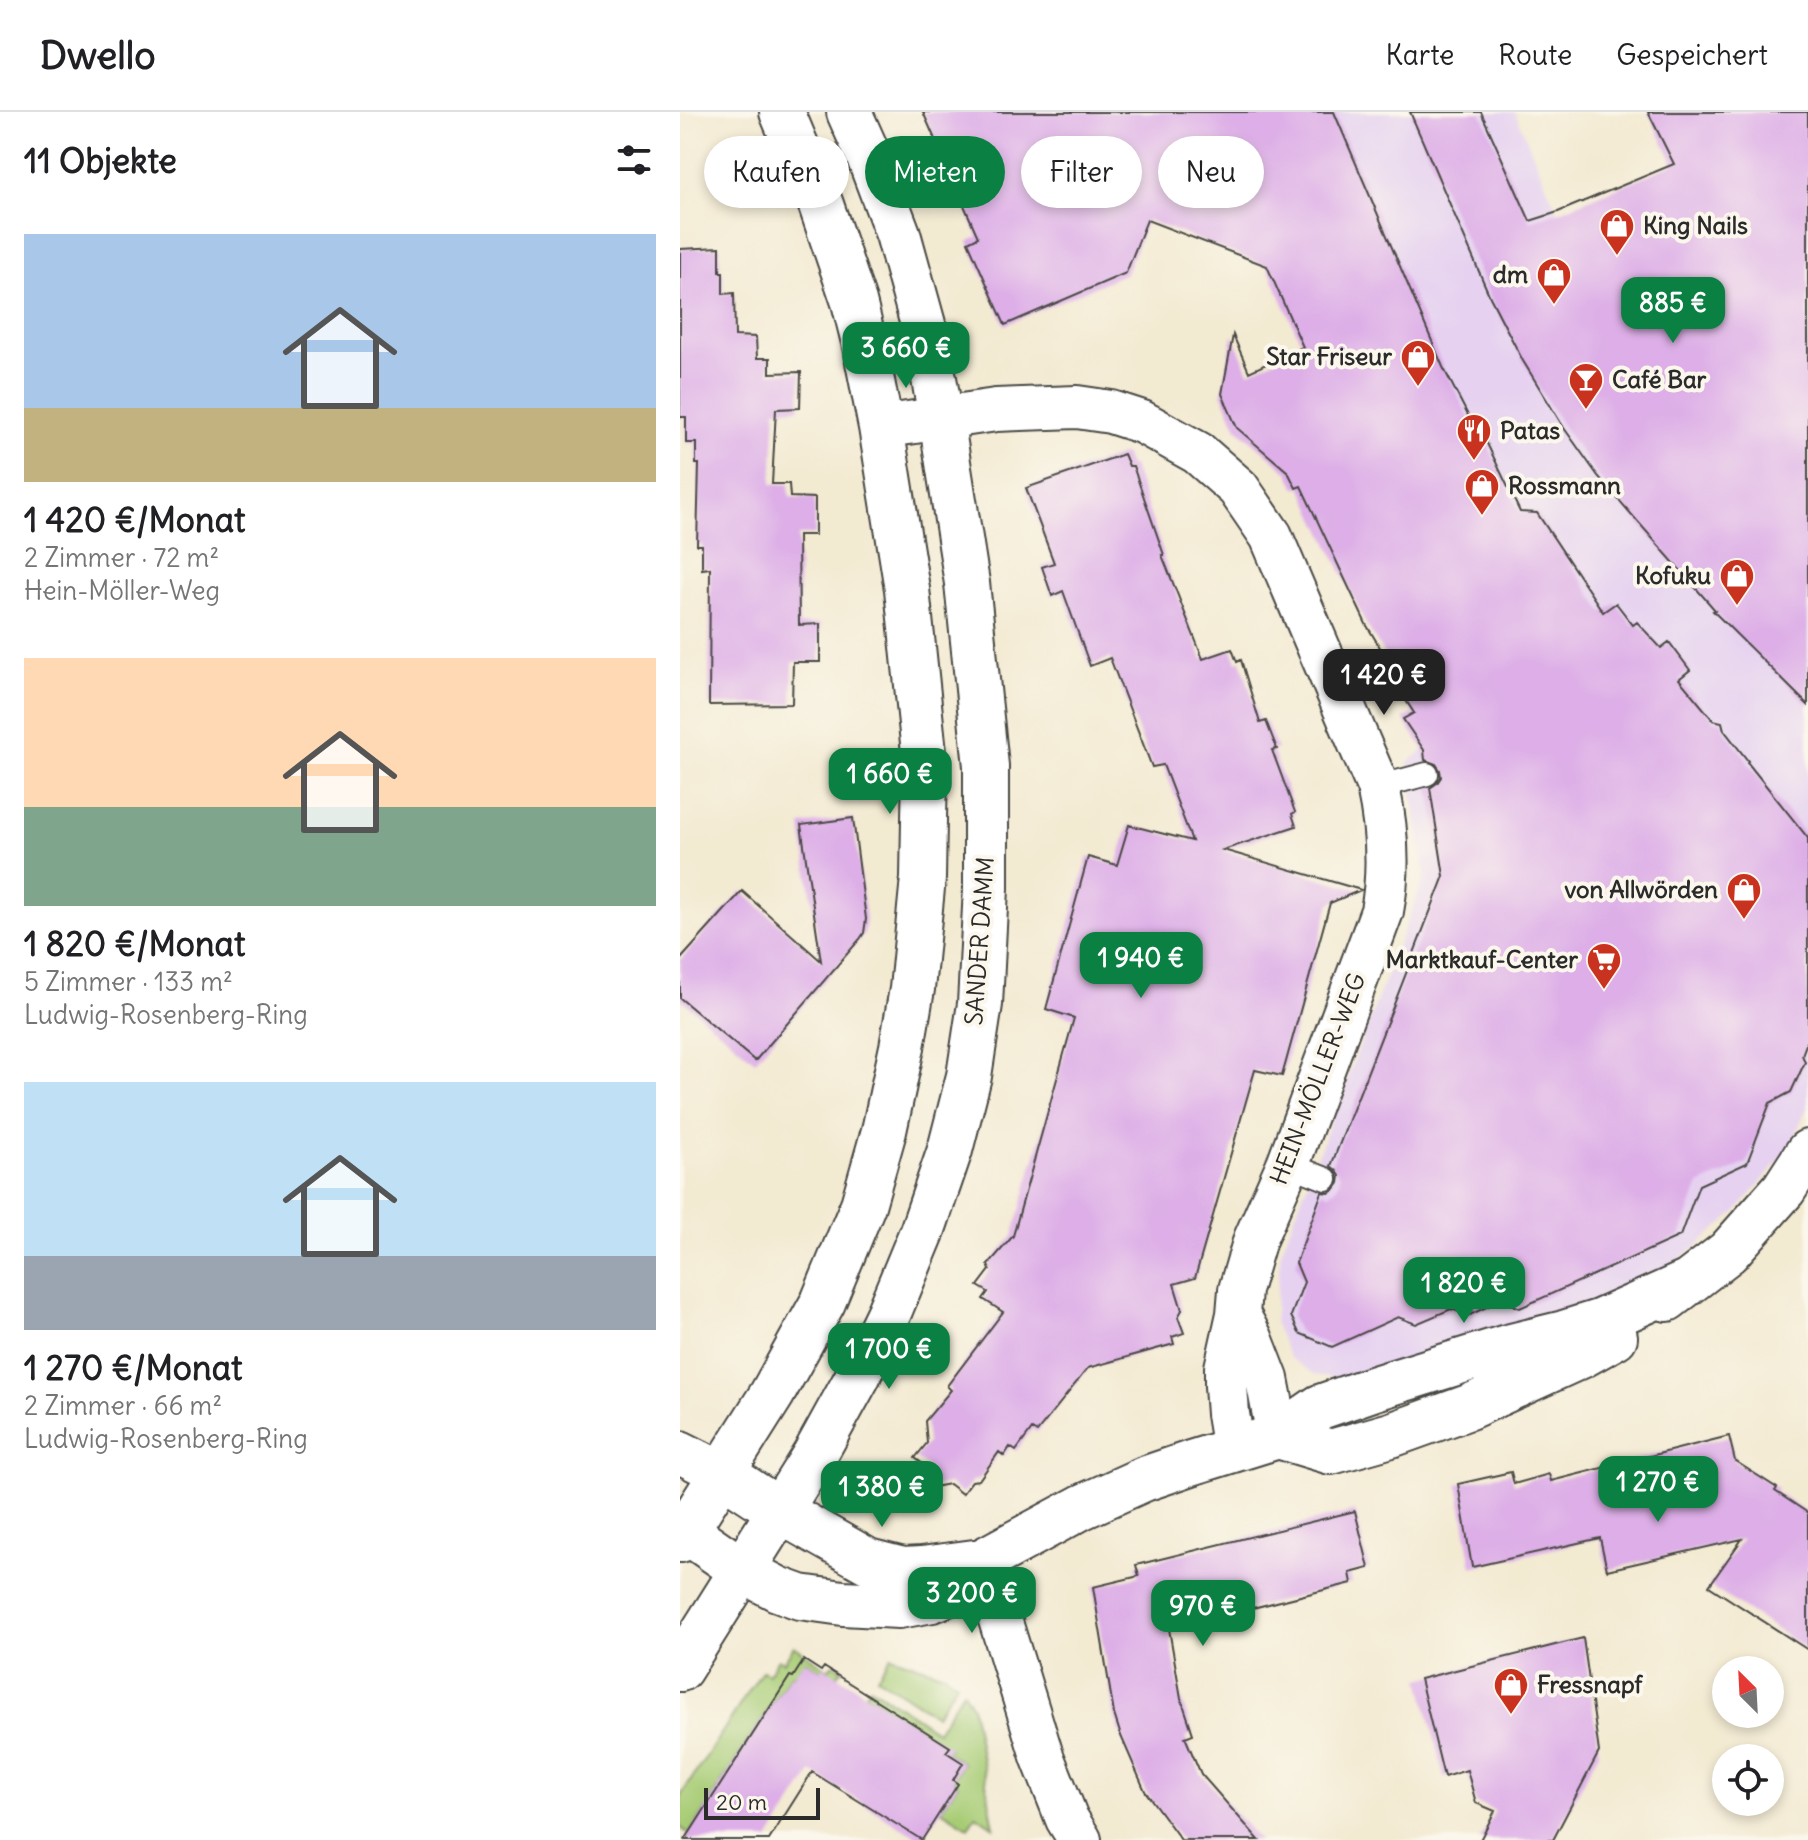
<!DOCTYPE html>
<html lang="de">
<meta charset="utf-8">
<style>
body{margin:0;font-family:Delius,sans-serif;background:#f6f6f6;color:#202124;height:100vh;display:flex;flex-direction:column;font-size:30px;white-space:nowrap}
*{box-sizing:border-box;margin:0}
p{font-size:26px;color:#757577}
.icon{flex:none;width:44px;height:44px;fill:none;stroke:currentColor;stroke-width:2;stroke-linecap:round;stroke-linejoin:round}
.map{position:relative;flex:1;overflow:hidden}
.side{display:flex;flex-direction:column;background:#fff;width:680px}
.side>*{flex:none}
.banner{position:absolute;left:24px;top:24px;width:760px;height:72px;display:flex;gap:16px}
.needle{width:52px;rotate:336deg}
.controls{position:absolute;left:1032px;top:1544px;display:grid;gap:16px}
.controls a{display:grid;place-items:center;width:72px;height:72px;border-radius:50%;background:#fff;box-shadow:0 4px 12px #0003;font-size:40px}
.scale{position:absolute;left:24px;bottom:20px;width:116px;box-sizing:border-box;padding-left:8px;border:4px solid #2b2b2b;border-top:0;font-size:22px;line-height:28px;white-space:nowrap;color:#2b2b2b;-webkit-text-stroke:6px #fbf7ec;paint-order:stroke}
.price{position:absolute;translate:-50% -68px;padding:0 18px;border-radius:16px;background:#0b8043;color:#fff;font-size:26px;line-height:52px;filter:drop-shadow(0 2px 4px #0008)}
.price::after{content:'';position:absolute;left:50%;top:48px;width:24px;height:18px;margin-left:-12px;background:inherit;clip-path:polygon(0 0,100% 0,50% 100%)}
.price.on{background:#222;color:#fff}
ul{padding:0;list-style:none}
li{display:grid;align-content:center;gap:16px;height:424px;padding:0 24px}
li span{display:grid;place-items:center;height:248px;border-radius:0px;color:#555}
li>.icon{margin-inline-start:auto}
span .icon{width:144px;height:144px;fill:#fffc;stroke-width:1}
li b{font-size:34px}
h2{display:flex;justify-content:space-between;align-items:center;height:96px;padding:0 24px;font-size:34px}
.tag{padding:0 28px;border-radius:36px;background:#fff;box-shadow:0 4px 12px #0003;font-size:28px;line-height:72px}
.tag.on{background:#0b8043;color:#fff}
header{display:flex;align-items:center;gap:48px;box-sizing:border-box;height:112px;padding:0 40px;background:#fff;border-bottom:2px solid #e0e0e0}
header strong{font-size:38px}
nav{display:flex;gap:44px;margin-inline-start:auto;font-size:28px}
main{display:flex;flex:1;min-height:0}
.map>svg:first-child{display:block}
.built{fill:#e6d2f0}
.green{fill:#a7cc75;stroke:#697c50;stroke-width:2}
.building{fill:#ddaee7}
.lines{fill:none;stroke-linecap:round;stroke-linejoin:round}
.service-casing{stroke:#494844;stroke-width:26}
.minor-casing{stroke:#494844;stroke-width:46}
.tertiary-casing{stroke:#494844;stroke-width:48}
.secondary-casing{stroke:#494844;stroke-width:48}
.service{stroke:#fff;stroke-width:22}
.minor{stroke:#fff;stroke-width:42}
.tertiary{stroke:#fff;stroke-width:44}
.secondary{stroke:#fff;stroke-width:44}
.labels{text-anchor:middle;stroke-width:8;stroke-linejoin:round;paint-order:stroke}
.poi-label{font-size:24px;font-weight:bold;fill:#2b2b2b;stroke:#fbf7ec;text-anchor:start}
.street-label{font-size:24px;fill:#2b2b2b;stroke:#fbf7ec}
</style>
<header>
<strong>Dwello</strong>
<nav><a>Karte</a><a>Route</a><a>Gespeichert</a></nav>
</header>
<main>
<section class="side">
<h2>11 Objekte<svg class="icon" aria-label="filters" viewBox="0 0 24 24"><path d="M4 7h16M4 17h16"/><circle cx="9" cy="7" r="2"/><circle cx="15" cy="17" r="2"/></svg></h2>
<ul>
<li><span style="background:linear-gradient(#a9c7e8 70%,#c2b280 0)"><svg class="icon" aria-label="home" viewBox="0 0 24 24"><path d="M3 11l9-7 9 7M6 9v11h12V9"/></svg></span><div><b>1 420 €/Monat</b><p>2 Zimmer · 72 m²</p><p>Hein-Möller-Weg</p></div></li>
<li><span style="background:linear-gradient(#ffd9b3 60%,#7fa58c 0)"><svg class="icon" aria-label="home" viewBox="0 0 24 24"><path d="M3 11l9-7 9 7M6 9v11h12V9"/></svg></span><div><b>1 820 €/Monat</b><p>5 Zimmer · 133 m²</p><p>Ludwig-Rosenberg-Ring</p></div></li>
<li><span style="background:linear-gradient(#bfe0f5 70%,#9aa5b1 0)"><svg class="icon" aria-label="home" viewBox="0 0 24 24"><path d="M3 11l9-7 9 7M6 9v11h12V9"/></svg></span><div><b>1 270 €/Monat</b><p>2 Zimmer · 66 m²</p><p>Ludwig-Rosenberg-Ring</p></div></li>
</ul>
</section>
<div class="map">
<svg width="1128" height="1728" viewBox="0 0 1128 1728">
<rect width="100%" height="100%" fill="#fbf7ec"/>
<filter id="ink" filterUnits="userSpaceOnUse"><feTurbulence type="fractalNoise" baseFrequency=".0125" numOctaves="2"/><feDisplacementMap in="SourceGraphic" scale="16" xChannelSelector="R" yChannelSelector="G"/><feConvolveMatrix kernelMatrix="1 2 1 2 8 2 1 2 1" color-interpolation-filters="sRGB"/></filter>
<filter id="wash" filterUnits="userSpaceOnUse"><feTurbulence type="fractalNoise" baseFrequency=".006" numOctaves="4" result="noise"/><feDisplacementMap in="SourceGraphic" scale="32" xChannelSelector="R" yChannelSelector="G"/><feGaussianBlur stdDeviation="1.8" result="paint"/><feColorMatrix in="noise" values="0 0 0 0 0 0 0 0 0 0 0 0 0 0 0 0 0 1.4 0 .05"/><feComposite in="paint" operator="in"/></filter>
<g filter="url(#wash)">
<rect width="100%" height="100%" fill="#f3ead2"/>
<!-- built -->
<path class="built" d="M535 0H835L873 89 933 207 1128 339V994L1108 1038 1058 1098 1017 1134 972 1166 917 1194 665 1267 636 1263 610 1246 594 1210 601 1140 745 763 727 651 826 574Z"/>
<!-- green -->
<path class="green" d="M114 1534 148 1557 153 1552 162 1558 157 1564 141 1559 125 1549 113 1565 110 1564 9 1722 0 1715V1685L82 1559 88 1562 98 1547 104 1550Z
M211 1544 264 1562 277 1571 256 1603 197 1565Z
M190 1575 257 1619 283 1579 292 1594 314 1715 296 1703 288 1715 261 1698 278 1672 273 1668 283 1651 266 1640 269 1636 186 1582Z"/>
<g id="blocks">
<!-- building -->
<path class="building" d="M243 0H654L763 255 795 317 801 319 840 400 857 401 923 500 936 491 953 513 957 510 981 536 989 530 1010 558 999 567 1033 608 1042 610 1044 618 1068 649 1067 650 1128 726V927L1122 943 1125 950 1111 980 1090 991 1067 1051 1019 1073 1000 1124 840 1196 821 1188 790 1203 771 1197 736 1212 718 1205 652 1235 619 1221 611 1204 624 1170 616 1151 642 1080 649 1081 654 1078 659 1071 660 1064 657 1059 651 1054 764 764 750 676 757 671 761 665 760 658 756 652 745 648 744 638 723 607 734 601 709 562 714 559 686 512 621 374 616 376 608 360 557 316 542 282 553 223 569 260 623 235 587 154 467 108 446 161 325 213 288 130 298 125Z
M730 0H801L850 109 878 100 994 52 968 0H1128V593L1033 499 1035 498 918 364 884 316 843 249 810 185Z
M40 135V160H43V182L54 181 55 224 76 225 77 246H90V261L121 260 120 296 96 297 92 372H109L110 385 135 386V423H118L119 513 140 512V550H113L112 592 29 593 30 456 22 457V433H17L19 352H16V331H6V305H0V137Z
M444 342 449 354H453L484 443H482L523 547 552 537 557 550 561 548 580 611 586 609 597 637 592 638 615 700 612 702 616 714 543 738 681 778 650 791 602 964 575 958 515 1166 494 1172 502 1198 498 1205 504 1221 492 1225 494 1232 408 1256 357 1320 352 1317 336 1339 330 1335 324 1344 319 1340 299 1368 292 1369 282 1382 269 1372 253 1375 251 1358 235 1346 247 1331 245 1309 271 1278 267 1274 323 1200 303 1187 308 1180 298 1174 310 1158 308 1153 333 1124 394 906 366 897 408 745 437 753 449 713 512 729 483 653 472 655 430 546 410 554 383 479 372 484 362 455 374 451 346 376Z
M173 706 186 807 184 821 180 827 75 949 0 886V848L62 779 141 849 121 713Z
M1049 1324 1055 1349 1097 1376 1095 1379 1128 1401V1538L1029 1474 1062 1427 927 1458 920 1426 792 1455 778 1372 831 1360 834 1372 869 1362 871 1369Z
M675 1399 689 1456 670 1461 672 1471 489 1517 501 1586 513 1622 505 1625 521 1662 579 1728H501L465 1679 441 1624 434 1602 413 1475 459 1464 456 1453Z
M903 1526 919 1640 873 1728H800L815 1699 796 1691 787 1658 764 1665 740 1567Z
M124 1548 141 1559 144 1555 270 1635 266 1640 283 1651 273 1668 278 1672 242 1728 132 1660 89 1728H5L110 1564 113 1565Z"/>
</g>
</g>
<g filter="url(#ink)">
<use href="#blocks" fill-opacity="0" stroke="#494844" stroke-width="2"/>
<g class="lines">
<defs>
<path id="service" d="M698 675 747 662
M608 1052 646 1067"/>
<path id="minor" d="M201 315 316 298 397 295 431 300 462 310 518 341 558 376 591 424 698 675C707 716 710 757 702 799L608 1052 575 1127 560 1178 558 1202 546 1256V1274L548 1302 554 1338
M558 1202 571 1226 587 1267 598 1324
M0 1340 42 1361
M302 1449 362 1644 387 1707 400 1728"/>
<path id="tertiary" d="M987 1187 1048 1140 1104 1077 1128 1040
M598 1324 651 1340 711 1323 789 1295 901 1244 935 1225
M42 1361 100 1399 188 1449 223 1458 242 1457 302 1449
M6 1419 62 1458 98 1477 120 1485 163 1491 219 1494 252 1488 274 1479 302 1449 402 1395 464 1367 511 1351 598 1324 640 1295 695 1276 827 1235 884 1221 919 1210 1009 1170"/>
<path id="secondary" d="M0 1428 92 1282 143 1190 183 1093 204 1019 222 935 232 877 243 766 245 650 227 477 201 315 185 234 174 190 141 93 102 0
M0 1557 134 1344 177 1266 209 1200 242 1120 270 1038 289 964 300 892 306 776V654L287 471 261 306 247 227 218 122 189 45 169 0"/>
</defs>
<!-- service casing -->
<use href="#service" class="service-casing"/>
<!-- minor casing -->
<use href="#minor" class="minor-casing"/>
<!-- tertiary casing -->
<use href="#tertiary" class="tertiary-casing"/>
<!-- secondary casing -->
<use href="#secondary" class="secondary-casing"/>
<!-- service -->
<use href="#service" class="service"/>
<!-- minor -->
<use href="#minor" class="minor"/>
<!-- tertiary -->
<use href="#tertiary" class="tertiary"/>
<!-- secondary -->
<use href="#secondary" class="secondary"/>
</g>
</g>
<!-- icons -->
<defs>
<symbol id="shop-pin" viewBox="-11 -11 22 30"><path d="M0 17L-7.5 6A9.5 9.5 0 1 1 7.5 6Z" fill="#c8321e" stroke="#fbf7ec"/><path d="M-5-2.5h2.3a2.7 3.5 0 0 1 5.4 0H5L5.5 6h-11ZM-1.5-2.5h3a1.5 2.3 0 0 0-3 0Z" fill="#fff"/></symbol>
<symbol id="bar-pin" viewBox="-11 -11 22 30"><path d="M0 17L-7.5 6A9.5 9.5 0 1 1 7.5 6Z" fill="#c8321e" stroke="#fbf7ec"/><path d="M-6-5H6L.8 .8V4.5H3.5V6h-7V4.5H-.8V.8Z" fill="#fff"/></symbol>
<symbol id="restaurant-pin" viewBox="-11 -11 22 30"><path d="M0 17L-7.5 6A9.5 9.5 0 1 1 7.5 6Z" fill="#c8321e" stroke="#fbf7ec"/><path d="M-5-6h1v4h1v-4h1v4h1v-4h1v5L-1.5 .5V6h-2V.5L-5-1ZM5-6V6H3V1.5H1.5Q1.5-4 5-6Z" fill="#fff"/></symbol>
<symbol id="supermarket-pin" viewBox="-11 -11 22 30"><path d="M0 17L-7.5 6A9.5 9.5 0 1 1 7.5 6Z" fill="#c8321e" stroke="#fbf7ec"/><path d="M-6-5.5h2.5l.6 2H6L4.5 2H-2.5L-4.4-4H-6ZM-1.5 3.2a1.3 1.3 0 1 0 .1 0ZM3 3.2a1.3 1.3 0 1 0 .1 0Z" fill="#fff"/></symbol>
</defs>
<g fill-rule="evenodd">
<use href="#shop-pin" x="917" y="94" width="40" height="54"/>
<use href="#shop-pin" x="854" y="143" width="40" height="54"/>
<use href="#shop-pin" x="718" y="225" width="40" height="54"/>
<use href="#bar-pin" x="886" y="248" width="40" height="54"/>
<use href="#restaurant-pin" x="774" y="299" width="40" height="54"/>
<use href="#shop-pin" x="782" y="354" width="40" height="54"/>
<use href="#shop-pin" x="1037" y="444" width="40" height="54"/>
<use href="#shop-pin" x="1044" y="758" width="40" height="54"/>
<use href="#supermarket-pin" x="904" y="828" width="40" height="54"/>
<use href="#shop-pin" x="811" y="1553" width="40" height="54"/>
</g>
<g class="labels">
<!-- poi labels -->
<g class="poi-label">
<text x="963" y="122">King Nails</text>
<text x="848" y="171" text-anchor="end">dm</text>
<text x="712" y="253" text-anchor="end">Star Friseur</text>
<text x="932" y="276">Café Bar</text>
<text x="820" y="327">Patas</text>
<text x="828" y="382">Rossmann</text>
<text x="1031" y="472" text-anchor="end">Kofuku</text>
<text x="1038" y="786" text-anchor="end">von Allwörden</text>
<text x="898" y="856" text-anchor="end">Marktkauf-Center</text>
<text x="857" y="1581">Fressnapf</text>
</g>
<!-- street labels -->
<g class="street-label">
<text transform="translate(300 829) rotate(-86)" y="8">SANDER DAMM</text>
<text transform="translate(638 967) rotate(-69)" y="8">HEIN-MÖLLER-WEG</text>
</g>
</g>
</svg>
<div class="controls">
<a><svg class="needle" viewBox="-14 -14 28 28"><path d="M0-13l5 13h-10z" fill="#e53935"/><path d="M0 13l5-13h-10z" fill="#757577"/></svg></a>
<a><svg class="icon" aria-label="locate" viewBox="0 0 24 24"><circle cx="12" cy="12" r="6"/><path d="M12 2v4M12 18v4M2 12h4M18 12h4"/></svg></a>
</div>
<div class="scale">20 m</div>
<b class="price" style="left:993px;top:233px">885 €</b>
<b class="price" style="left:226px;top:278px">3 660 €</b>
<b class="price on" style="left:704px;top:605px">1 420 €</b>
<b class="price" style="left:210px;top:704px">1 660 €</b>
<b class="price" style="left:461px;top:888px">1 940 €</b>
<b class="price" style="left:784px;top:1213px">1 820 €</b>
<b class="price" style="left:209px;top:1279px">1 700 €</b>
<b class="price" style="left:978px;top:1412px">1 270 €</b>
<b class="price" style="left:202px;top:1417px">1 380 €</b>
<b class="price" style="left:292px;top:1523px">3 200 €</b>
<b class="price" style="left:523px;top:1536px">970 €</b>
<div class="banner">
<a class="tag">Kaufen</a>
<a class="tag on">Mieten</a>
<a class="tag">Filter</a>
<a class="tag">Neu</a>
</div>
</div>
</main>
